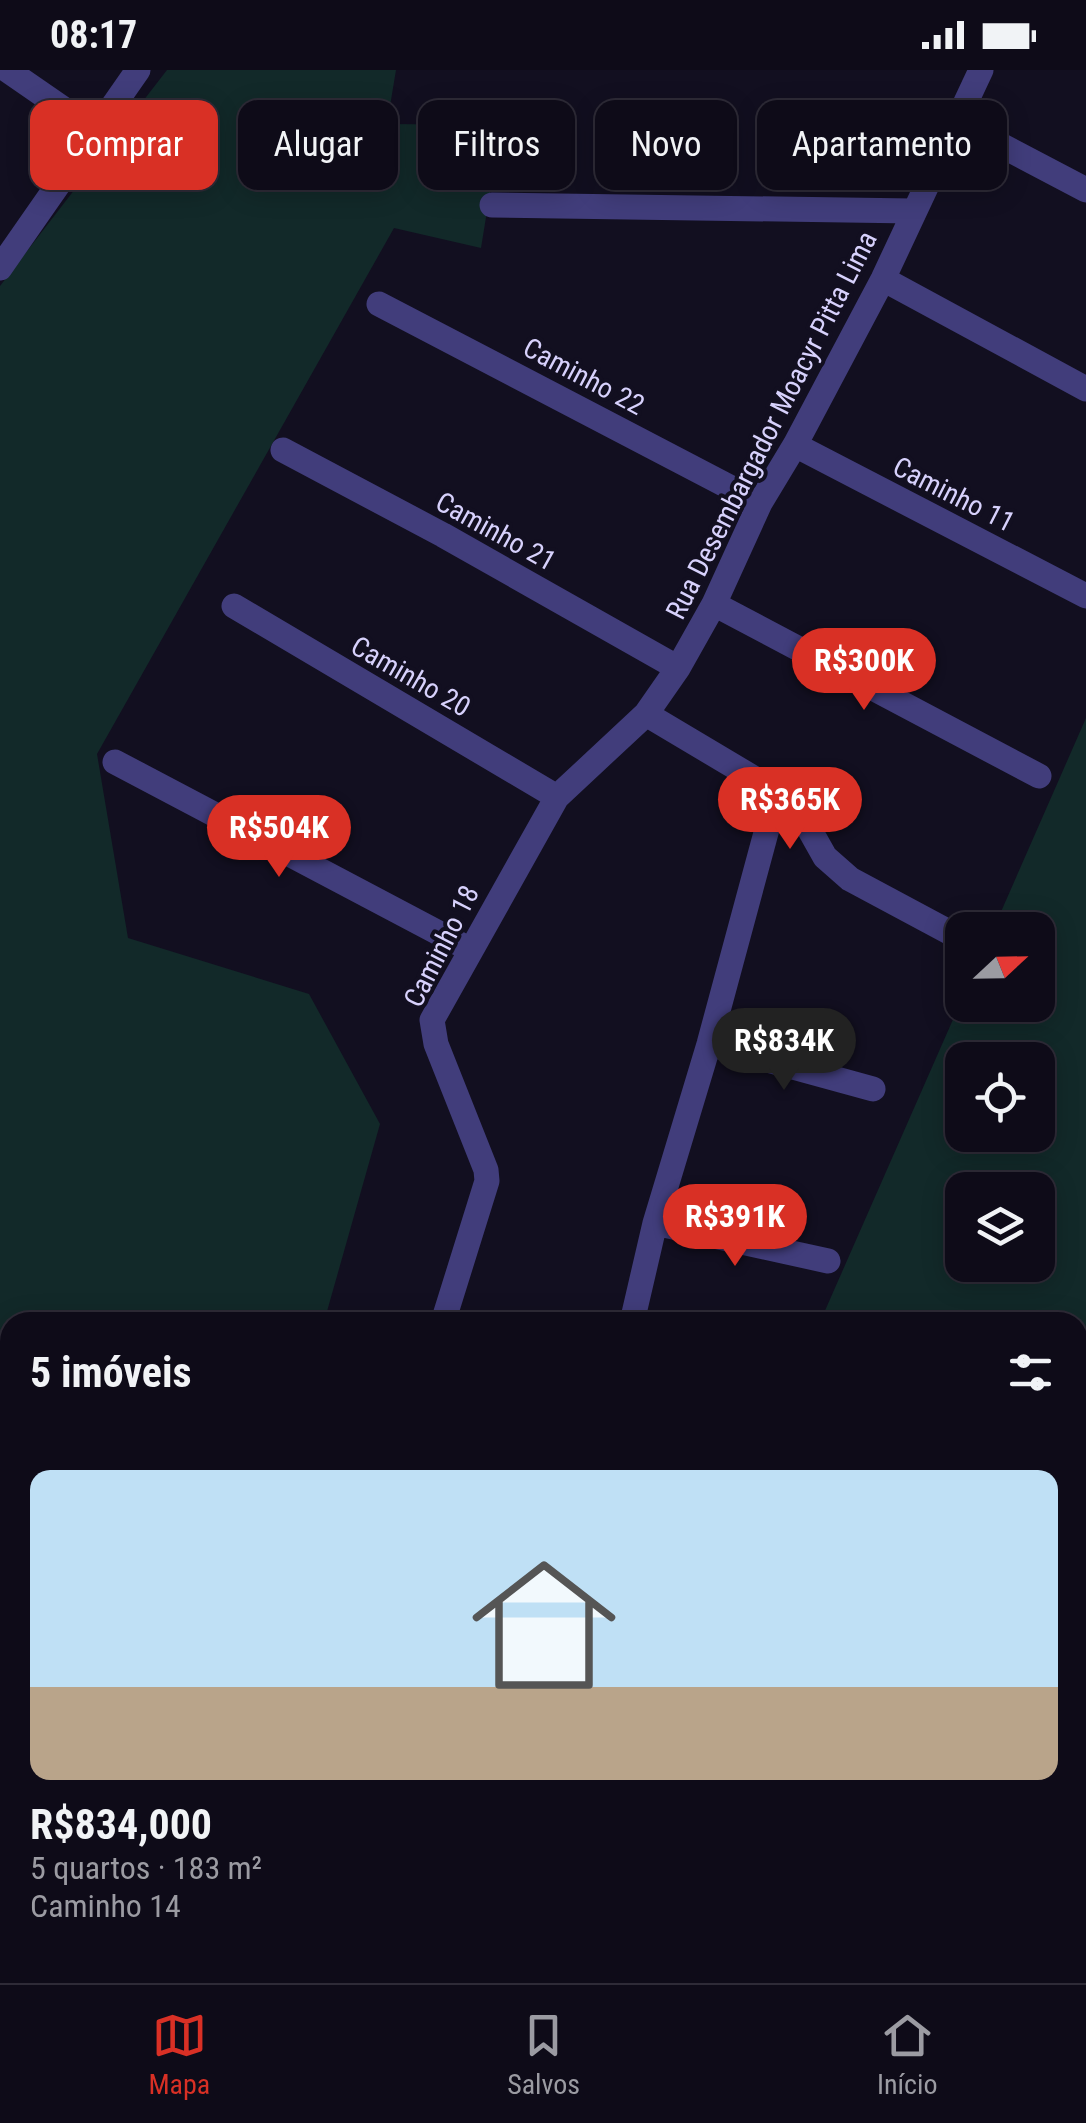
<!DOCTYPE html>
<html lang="pt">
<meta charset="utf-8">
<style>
body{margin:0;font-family:"Roboto Condensed",sans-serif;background:#1c1925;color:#f1f3f6;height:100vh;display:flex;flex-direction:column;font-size:38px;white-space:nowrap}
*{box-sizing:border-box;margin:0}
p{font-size:32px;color:#9b9ba2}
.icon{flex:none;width:55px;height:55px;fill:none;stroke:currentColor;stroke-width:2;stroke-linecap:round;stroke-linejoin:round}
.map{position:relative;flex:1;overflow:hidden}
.side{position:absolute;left:0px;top:1242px;width:1088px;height:672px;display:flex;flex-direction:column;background:#0e0b18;border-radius:30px 30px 0 0;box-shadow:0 5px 25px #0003,0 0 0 2px #2e2b37}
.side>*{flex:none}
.guide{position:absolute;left:30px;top:30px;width:1028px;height:90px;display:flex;gap:20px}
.needle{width:65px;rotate:68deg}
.tools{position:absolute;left:945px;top:842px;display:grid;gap:20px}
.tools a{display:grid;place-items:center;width:110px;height:110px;border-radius:20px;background:#0e0b18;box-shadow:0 5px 25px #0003,0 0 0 2px #2e2b37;font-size:50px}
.price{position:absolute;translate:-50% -85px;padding:0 22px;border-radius:35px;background:#d93025;color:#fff;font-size:32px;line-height:65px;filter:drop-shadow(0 2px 5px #0008)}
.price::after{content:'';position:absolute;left:50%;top:60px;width:30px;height:22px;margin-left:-15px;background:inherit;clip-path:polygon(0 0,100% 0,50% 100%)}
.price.active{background:#222;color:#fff}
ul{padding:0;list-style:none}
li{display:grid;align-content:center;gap:20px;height:530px;padding:0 30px}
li+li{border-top:2px solid #2e2b37}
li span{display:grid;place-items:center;height:310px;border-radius:20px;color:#555}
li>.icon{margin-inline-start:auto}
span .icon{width:180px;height:180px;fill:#fffc;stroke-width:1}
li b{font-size:42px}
h2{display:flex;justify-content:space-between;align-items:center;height:120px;padding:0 30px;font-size:42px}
.pill{padding:0 35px;border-radius:20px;background:#0e0b18;box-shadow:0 5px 25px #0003,0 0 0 2px #2e2b37;font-size:35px;line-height:90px}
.pill.active{background:#d93025;color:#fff}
.status{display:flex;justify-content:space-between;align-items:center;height:70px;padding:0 50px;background:#0e0b18;direction:ltr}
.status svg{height:28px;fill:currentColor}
.dock{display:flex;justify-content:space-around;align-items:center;height:140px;border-top:2px solid #2e2b37;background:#0e0b18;font-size:28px;color:#9b9ba2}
.dock a{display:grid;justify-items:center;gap:5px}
.dock .active{color:#d93025}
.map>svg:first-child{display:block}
.green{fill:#122929;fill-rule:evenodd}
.building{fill:#241c3f}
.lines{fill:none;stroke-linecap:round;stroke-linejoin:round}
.street{stroke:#413d7b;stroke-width:25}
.labels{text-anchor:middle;stroke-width:8;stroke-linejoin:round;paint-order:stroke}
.street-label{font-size:28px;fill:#d7d1fc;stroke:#120f20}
</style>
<div class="status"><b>08:17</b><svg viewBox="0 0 49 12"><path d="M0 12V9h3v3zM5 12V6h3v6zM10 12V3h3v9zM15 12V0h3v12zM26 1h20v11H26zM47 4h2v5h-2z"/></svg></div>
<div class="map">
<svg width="1086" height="1913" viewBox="0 0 1086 1913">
<rect width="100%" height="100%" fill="#120f20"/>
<!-- green -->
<path class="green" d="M167 0H396L387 54 501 55 481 178 394 158 97 684 128 868 309 924 380 1054 324 1252H10V1539L0 1532V216Z
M1086 648V1506L1078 1521V1252H820L962 929V935H1038V860H993ZM1038 990V1065H962V990ZM962 1120H1038V1195H962Z
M486 1905H801L795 1913H491Z"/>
<!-- building -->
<path class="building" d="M10 1804V1905H134L139 1913H0V1810Z"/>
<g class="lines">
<!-- street -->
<path class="street" d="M7 0 94 60
M957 52 1086 120
M492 135 913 141
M0 198 138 0
M883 209 1086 319
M379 234 760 433
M795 375 1086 526
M283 380 443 465 678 598
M714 534 1039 706
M234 536 557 727
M646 644 777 722 807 755 825 787 850 809 962 869
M115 692 469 879
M709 974 873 1019
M655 1153 828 1191
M443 1252 487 1111 486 1100 436 974 432 950 557 727 646 644 678 598 714 534 760 433 795 375 883 209 981 0
M632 1252 655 1153 709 974 777 722
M1078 1588 1086 1594
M0 1610 10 1616
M0 1714 10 1720
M1078 1804 1086 1811
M1078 1850 1086 1838
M352 1905 358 1913
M927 1905 938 1913
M1030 1913 1036 1905"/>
</g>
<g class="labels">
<!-- street labels -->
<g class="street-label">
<text transform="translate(584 306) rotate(28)" y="10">Caminho 22</text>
<text transform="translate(771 355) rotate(-63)" y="10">Rua Desembargador Moacyr Pitta Lima</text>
<text transform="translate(954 424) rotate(27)" y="10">Caminho 11</text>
<text transform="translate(496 461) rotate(29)" y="10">Caminho 21</text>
<text transform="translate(411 606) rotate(30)" y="10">Caminho 20</text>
<text transform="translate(441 876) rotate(-63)" y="10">Caminho 18</text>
</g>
</g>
</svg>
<div class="tools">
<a><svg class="needle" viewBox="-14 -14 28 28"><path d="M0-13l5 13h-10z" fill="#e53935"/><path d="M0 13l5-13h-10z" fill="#9b9ba2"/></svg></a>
<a><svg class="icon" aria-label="locate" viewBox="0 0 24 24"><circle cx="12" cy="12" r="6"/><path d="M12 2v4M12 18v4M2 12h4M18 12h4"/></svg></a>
<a><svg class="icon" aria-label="layers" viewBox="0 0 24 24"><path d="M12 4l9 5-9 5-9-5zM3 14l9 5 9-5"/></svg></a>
</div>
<b class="price" style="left:864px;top:643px">R$300K</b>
<b class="price" style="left:790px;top:782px">R$365K</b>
<b class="price" style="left:279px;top:810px">R$504K</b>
<b class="price active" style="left:784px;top:1023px">R$834K</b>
<b class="price" style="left:735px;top:1199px">R$391K</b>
<div class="guide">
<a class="pill active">Comprar</a>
<a class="pill">Alugar</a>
<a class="pill">Filtros</a>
<a class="pill">Novo</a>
<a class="pill">Apartamento</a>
</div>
<section class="side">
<h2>5 imóveis<svg class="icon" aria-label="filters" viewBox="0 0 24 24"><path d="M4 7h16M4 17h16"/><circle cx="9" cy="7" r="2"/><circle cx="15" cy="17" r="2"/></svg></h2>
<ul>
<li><span style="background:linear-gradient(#bfe0f5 70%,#b9a48a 0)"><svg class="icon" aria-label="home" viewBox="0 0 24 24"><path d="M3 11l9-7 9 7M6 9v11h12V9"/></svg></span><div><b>R$834,000</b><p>5 quartos · 183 m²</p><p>Caminho 14</p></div></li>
</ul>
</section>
</div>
<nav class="dock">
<a class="active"><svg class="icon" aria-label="map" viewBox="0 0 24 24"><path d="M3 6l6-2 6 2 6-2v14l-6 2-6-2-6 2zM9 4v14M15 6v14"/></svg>Mapa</a>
<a><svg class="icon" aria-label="saved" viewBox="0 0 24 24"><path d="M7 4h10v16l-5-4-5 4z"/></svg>Salvos</a>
<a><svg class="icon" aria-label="home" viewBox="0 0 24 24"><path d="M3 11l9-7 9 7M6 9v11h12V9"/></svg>Início</a>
</nav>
